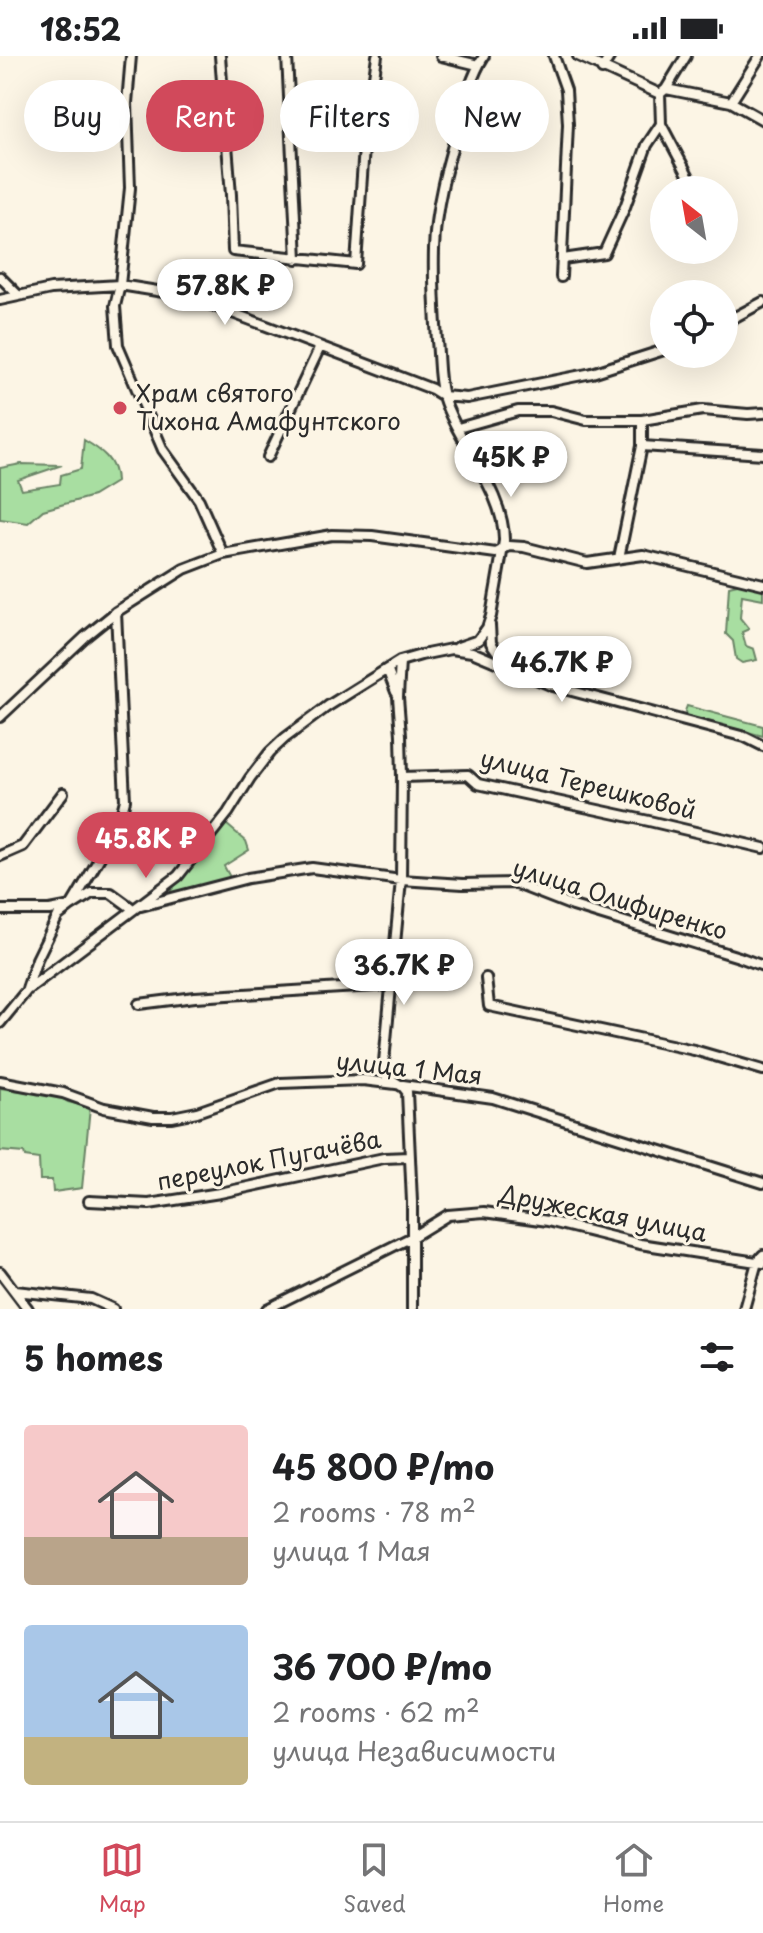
<!DOCTYPE html>
<meta charset="utf-8">
<style>
body{margin:0;font-family:"Playpen Sans",sans-serif;background:#f2f2f2;color:#202124;height:100vh;display:flex;flex-direction:column;font-size:30px;white-space:nowrap}
*{box-sizing:border-box;margin:0}
p{font-size:26px;color:#757577}
.icon{flex:none;width:44px;height:44px;fill:none;stroke:currentColor;stroke-width:2;stroke-linecap:round;stroke-linejoin:round}
.map{position:relative;height:1253px;overflow:hidden}
.side{display:flex;flex-direction:column;background:#fff;flex:1}
.side>*{flex:none}
.top-card{position:absolute;left:24px;top:24px;width:716px;height:72px;display:flex;gap:16px}
.needle{width:52px;rotate:329deg}
.buttons{position:absolute;left:650px;top:120px;display:grid;gap:16px}
.buttons a{display:grid;place-items:center;width:88px;height:88px;border-radius:50%;background:#fff;box-shadow:0 8px 32px #0002;font-size:40px}
.price{position:absolute;translate:-50% -68px;padding:0 18px;border-radius:28px;background:#fff;color:#222;font-size:26px;line-height:52px;filter:drop-shadow(0 2px 4px #0008)}
.price::after{content:'';position:absolute;left:50%;top:48px;width:24px;height:18px;margin-left:-12px;background:inherit;clip-path:polygon(0 0,100% 0,50% 100%)}
.price.active{background:#d1495b;color:#fff}
ul{padding:0;list-style:none}
li{display:flex;align-items:center;gap:24px;height:200px;padding:0 24px}
li span{display:grid;place-items:center;flex:none;width:224px;height:160px;border-radius:8px;color:#555}
li>.icon{margin-inline-start:auto}
span .icon{width:96px;height:96px;fill:#fffc;stroke-width:1}
li b{font-size:34px}
h2{display:flex;justify-content:space-between;align-items:center;height:96px;padding:0 24px;font-size:34px}
.pill{padding:0 28px;border-radius:36px;background:#fff;box-shadow:0 8px 32px #0002;font-size:28px;line-height:72px}
.pill.active{background:#d1495b;color:#fff}
.status{display:flex;justify-content:space-between;align-items:center;height:56px;padding:0 40px;background:#fff;direction:ltr}
.status svg{height:22px;fill:currentColor}
.menu{display:flex;justify-content:space-around;align-items:center;height:112px;border-top:2px solid #e0e0e0;background:#fff;font-size:22px;color:#757577}
.menu a{display:grid;justify-items:center;gap:4px}
.menu .active{color:#d1495b}
.map>svg:first-child{display:block}
.green{fill:#a8dea1;stroke:#6a8466;stroke-width:2}
.lines{fill:none;stroke-linecap:round;stroke-linejoin:round}
.minor-casing{stroke:#2b2b2b;stroke-width:14}
.minor{stroke:#fcf5e5;stroke-width:8}
.poi-dot{fill:#d1495b;stroke:#fcf5e5;stroke-width:3}
.labels{text-anchor:middle;stroke-width:6;stroke-linejoin:round;paint-order:stroke}
.poi-label{font-size:24px;fill:#2b2b2b;stroke:#fcf5e5;text-anchor:start}
.street-label{font-size:24px;fill:#2b2b2b;stroke:#fcf5e5}
</style>
<div class="status"><b>18:52</b><svg viewBox="0 0 49 12"><path d="M0 12V9h3v3zM5 12V6h3v6zM10 12V3h3v9zM15 12V0h3v12zM26 1h20v11H26zM47 4h2v5h-2z"/></svg></div>
<div class="map">
<svg width="763" height="1253" viewBox="0 0 763 1253">
<rect width="100%" height="100%" fill="#fcf5e5"/>
<filter id="ink" filterUnits="userSpaceOnUse"><feTurbulence type="fractalNoise" baseFrequency=".0125" numOctaves="2"/><feDisplacementMap in="SourceGraphic" scale="16" xChannelSelector="R" yChannelSelector="G"/><feConvolveMatrix kernelMatrix="1 2 1 2 8 2 1 2 1" color-interpolation-filters="sRGB"/></filter>
<g filter="url(#ink)">
<!-- green -->
<path class="green" d="M84 384C101 394 116 404 116 426L93 440 43 454 28 467 0 463V412L21 408 62 409 18 424 22 434 60 428 61 419 81 413Z
M753 524 763 526V543L742 539 740 562 749 573 742 576 746 590 754 593 757 604 742 607 736 603 733 585 726 578 729 530Z
M687 650 763 670V680L686 660 685 655Z
M226 768 246 785 249 794 224 810 231 823 173 837 171 836V834Z
M0 1032 58 1040 68 1046 90 1051 82 1132 53 1136 52 1124H40L39 1103 25 1101 24 1097 0 1095Z"/>
<g class="lines">
<defs>
<path id="minor" d="M131 0 127 47 130 132 120 229 115 250 118 289 163 394 199 444 223 498
M220 0 231 139 233 195 356 208 364 91 377 0
M287 0 297 203
M441 0 478 9
M554 0 566 34 568 68 561 221
M578 0 660 38
M602 13 610 0
M666 33 686 0
M660 38 666 33 731 46 763 64
M731 46 760 0
M661 68 696 134
M563 203 604 197 625 151 647 89 661 68 660 38
M0 221 18 239
M0 244 51 233 120 229 188 240 432 333 443 340 467 342 592 317 664 294
M724 267 763 246
M458 372 518 355H551L586 364H642L703 354 748 358 763 357
M642 390 763 398
M268 401 320 291
M619 502 642 390V364
M490 569 491 587 505 607
M458 591 478 584 487 572 491 560 504 485C505 436 457 386 443 340 438 322 439 303 437 285 435 255 433 224 434 194 435 151 447 109 459 68 465 45 471 21 484 0
M400 605 398 641 401 679 402 721 401 824 384 1006 387 1021 403 1031 407 1036 412 1146V1253
M387 613 396 636
M0 661 85 581 116 556 184 513 223 498 332 479 372 480 496 497 509 490 524 491 587 507 643 499 763 528
M402 721 468 719 478 728 649 765 763 792
M0 800 23 790 63 737
M141 850 248 822 312 812 401 824 463 828 514 827 573 850 739 901 763 910
M0 854H50L71 850 92 837H111L133 853
M486 922 489 950 694 994 763 1014
M27 933 37 903 58 860 71 850 118 771 125 744 116 556
M139 948 195 941 390 929
M0 967 27 934 178 820 228 757 250 722 270 696 285 682 328 650 400 605 421 599 451 593 472 596 553 630 745 681 763 690
M0 1025 63 1037 104 1052 153 1061H172L197 1056 280 1027 363 1024 396 1028 493 1042 763 1127
M89 1145 149 1148 220 1137 384 1102 409 1101
M0 1216 28 1253
M15 1235 91 1243 113 1253
M267 1253 412 1181 448 1159 484 1156 548 1165 640 1188 763 1207
M744 1253 757 1206 763 1199"/>
</defs>
<!-- minor casing -->
<use href="#minor" class="minor-casing"/>
<!-- minor -->
<use href="#minor" class="minor"/>
</g>
</g>
<!-- markers -->
<circle class="poi-dot" cx="120" cy="352" r="8"/>
<g class="labels">
<!-- poi labels -->
<g class="poi-label">
<text x="136" y="346">Храм святого<tspan x="136" dy="28">Тихона Амафунтского</tspan></text>
</g>
<!-- street labels -->
<g class="street-label">
<text transform="translate(588 729) rotate(14)" y="8">улица Терешковой</text>
<text transform="translate(620 844) rotate(17)" y="8">улица Олифиренко</text>
<text transform="translate(409 1013) rotate(6)" y="8">улица 1 Мая</text>
<text transform="translate(269 1105) rotate(-11)" y="8">переулок Пугачёва</text>
<text transform="translate(603 1158) rotate(11)" y="8">Дружеская улица</text>
</g>
</g>
</svg>
<div class="buttons">
<a><svg class="needle" viewBox="-14 -14 28 28"><path d="M0-13l5 13h-10z" fill="#e53935"/><path d="M0 13l5-13h-10z" fill="#757577"/></svg></a>
<a><svg class="icon" aria-label="locate" viewBox="0 0 24 24"><circle cx="12" cy="12" r="6"/><path d="M12 2v4M12 18v4M2 12h4M18 12h4"/></svg></a>
</div>
<b class="price" style="left:225px;top:271px">57.8K ₽</b>
<b class="price" style="left:511px;top:443px">45K ₽</b>
<b class="price" style="left:562px;top:648px">46.7K ₽</b>
<b class="price active" style="left:146px;top:824px">45.8K ₽</b>
<b class="price" style="left:404px;top:951px">36.7K ₽</b>
<div class="top-card">
<a class="pill">Buy</a>
<a class="pill active">Rent</a>
<a class="pill">Filters</a>
<a class="pill">New</a>
</div>
</div>
<section class="side">
<h2>5 homes<svg class="icon" aria-label="filters" viewBox="0 0 24 24"><path d="M4 7h16M4 17h16"/><circle cx="9" cy="7" r="2"/><circle cx="15" cy="17" r="2"/></svg></h2>
<ul>
<li><span style="background:linear-gradient(#f6c9c9 70%,#b9a48a 0)"><svg class="icon" aria-label="home" viewBox="0 0 24 24"><path d="M3 11l9-7 9 7M6 9v11h12V9"/></svg></span><div><b>45 800 ₽/mo</b><p>2 rooms · 78 m²</p><p>улица 1 Мая</p></div></li>
<li><span style="background:linear-gradient(#a9c7e8 70%,#c2b280 0)"><svg class="icon" aria-label="home" viewBox="0 0 24 24"><path d="M3 11l9-7 9 7M6 9v11h12V9"/></svg></span><div><b>36 700 ₽/mo</b><p>2 rooms · 62 m²</p><p>улица Независимости</p></div></li>
</ul>
</section>
<nav class="menu">
<a class="active"><svg class="icon" aria-label="map" viewBox="0 0 24 24"><path d="M3 6l6-2 6 2 6-2v14l-6 2-6-2-6 2zM9 4v14M15 6v14"/></svg>Map</a>
<a><svg class="icon" aria-label="saved" viewBox="0 0 24 24"><path d="M7 4h10v16l-5-4-5 4z"/></svg>Saved</a>
<a><svg class="icon" aria-label="home" viewBox="0 0 24 24"><path d="M3 11l9-7 9 7M6 9v11h12V9"/></svg>Home</a>
</nav>
